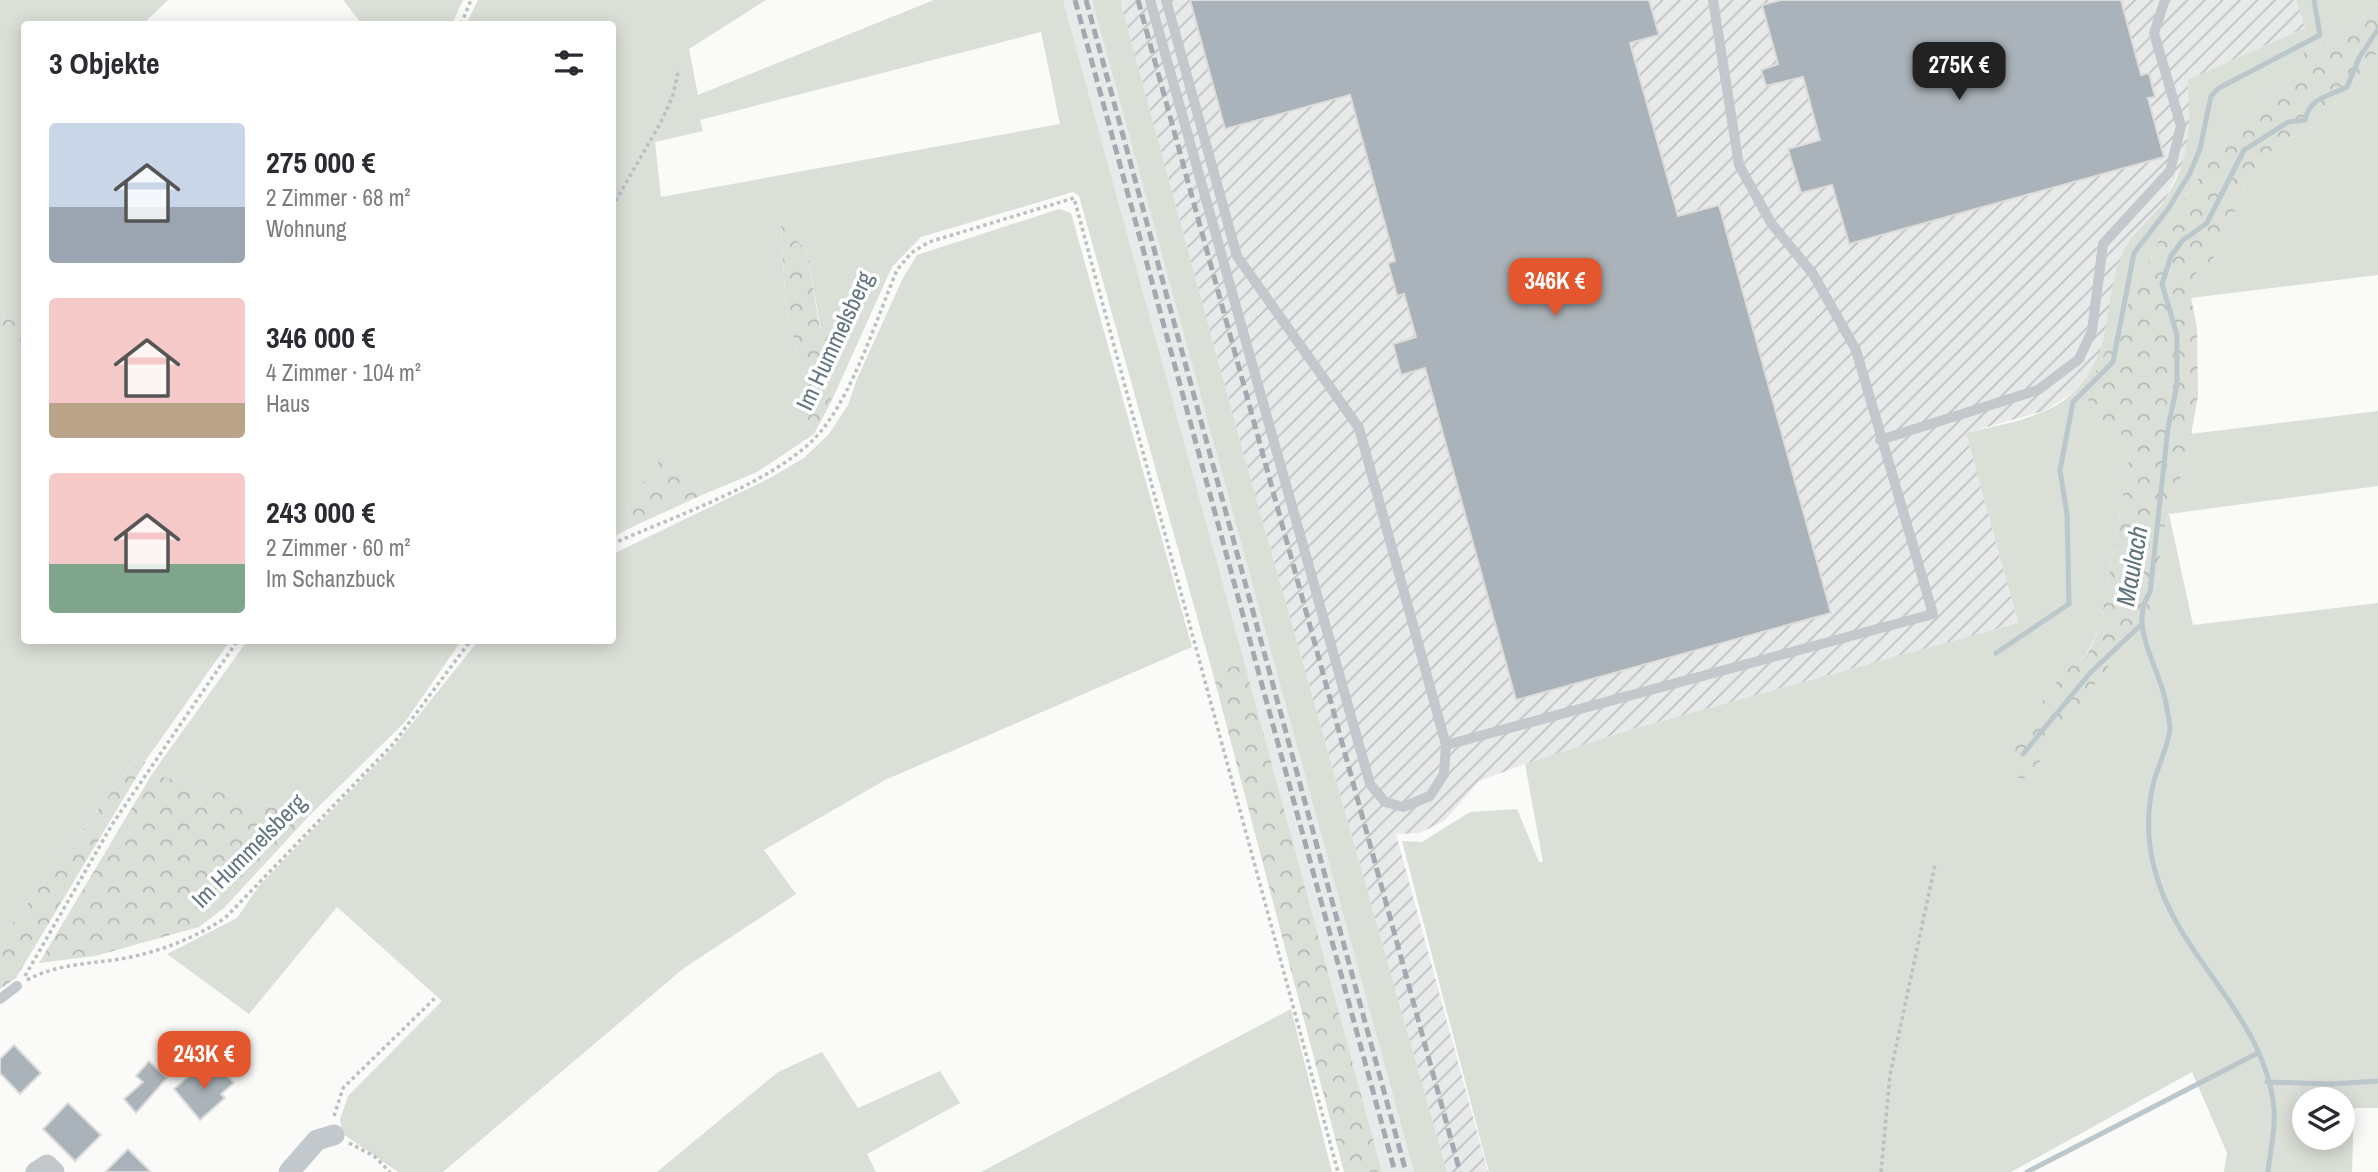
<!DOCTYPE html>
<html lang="de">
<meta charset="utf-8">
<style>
body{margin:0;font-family:"Archivo Narrow",sans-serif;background:#f2f2f3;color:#2b2b33;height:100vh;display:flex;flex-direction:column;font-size:26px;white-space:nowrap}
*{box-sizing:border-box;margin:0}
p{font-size:23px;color:#7c7c81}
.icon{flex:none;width:38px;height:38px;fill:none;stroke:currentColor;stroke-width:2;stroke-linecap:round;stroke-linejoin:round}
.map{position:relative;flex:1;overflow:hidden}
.drawer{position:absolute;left:21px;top:21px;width:595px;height:623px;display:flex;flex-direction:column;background:#fff;border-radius:7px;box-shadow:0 4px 18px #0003}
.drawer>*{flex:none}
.tools{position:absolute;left:2292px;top:1087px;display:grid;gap:14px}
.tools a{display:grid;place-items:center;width:63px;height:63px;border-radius:50%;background:#fff;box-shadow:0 4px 18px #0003;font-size:35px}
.price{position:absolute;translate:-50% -60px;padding:0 16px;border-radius:14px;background:#e4572e;color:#fff;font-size:23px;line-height:46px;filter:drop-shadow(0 2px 4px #0008)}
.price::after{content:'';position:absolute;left:50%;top:42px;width:21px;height:16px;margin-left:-10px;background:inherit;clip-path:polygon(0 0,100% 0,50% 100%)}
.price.current{background:#222;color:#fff}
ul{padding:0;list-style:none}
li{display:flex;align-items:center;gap:21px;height:175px;padding:0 28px}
li span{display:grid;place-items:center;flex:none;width:196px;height:140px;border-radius:7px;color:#555}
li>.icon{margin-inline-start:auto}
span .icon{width:84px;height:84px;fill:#fffc;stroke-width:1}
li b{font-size:30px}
h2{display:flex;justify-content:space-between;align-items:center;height:84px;padding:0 28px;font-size:30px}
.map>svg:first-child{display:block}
.built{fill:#e8e9e9}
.industrial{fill:url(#industrial-furrows)}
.grass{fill:#dadfd7;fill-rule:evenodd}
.forest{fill:url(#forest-crowns)}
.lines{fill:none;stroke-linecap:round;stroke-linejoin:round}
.stream{stroke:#bbc7cb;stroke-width:5}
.building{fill:#aab3b9;stroke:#dcdcda;stroke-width:2}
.path{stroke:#bbbfc2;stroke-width:3.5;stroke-dasharray:3.5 3.5;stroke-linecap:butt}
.lane{stroke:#c3c8cc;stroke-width:10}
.street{stroke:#c3c8cc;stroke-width:21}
.rail{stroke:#a2aab0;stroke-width:5;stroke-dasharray:10 5;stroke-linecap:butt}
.labels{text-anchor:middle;stroke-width:7;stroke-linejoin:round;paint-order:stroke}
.street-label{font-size:24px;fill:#657683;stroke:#fff}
.water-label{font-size:26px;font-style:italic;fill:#60757c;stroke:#fff}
</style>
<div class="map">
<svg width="2378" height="1172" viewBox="0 0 2378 1172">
<defs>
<pattern id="industrial-furrows" width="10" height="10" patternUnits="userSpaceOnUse" patternTransform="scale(1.75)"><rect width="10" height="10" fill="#e8e9e9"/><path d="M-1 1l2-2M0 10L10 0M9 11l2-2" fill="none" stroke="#c0c1c2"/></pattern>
<pattern id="forest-crowns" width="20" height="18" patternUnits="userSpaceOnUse" patternTransform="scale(1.75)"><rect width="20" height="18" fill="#dadfd7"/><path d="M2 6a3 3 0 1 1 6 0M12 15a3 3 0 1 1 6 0" fill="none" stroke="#b4b9b4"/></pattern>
</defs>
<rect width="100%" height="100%" fill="#fafaf8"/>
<!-- built -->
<path class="built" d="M1063 0H1092L1414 1172H1382Z"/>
<!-- industrial -->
<path class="industrial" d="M1120 0H2296L2305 28 2187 80 2191 114 2187 154 2166 198 2124 251 2115 277 2104 345 2095 365 2073 393 2044 411 1966 433 2018 623 1629 730 1525 764 1479 781 1444 821 1420 833 1396 834 1488 1172H1447L1238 434Z"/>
<!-- grass -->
<path class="grass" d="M0 0H168L143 24H24V329L0 313Z
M343 0H463L452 24H362Z
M478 0H766L689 49 698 95 934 0H1063L1244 662 1213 674 1079 196 1073 192 921 237 892 267 831 402 835 366 849 308 837 309 821 330 807 251 781 226 786 309 805 380 806 417 814 434 757 472 702 495 690 474 626 505 634 526 613 537 612 24H466ZM1041 32 1060 124 661 197 655 142 703 131 700 120Z
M1092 0H1120L1238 434 1447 1172H1414Z
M2296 0H2378V4L2348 30 2306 50 2287 83 2246 111 2169 220 2096 371 2085 417 2117 425 2130 453 2100 627 2086 655 2066 671 2100 677 2148 618 2158 580 2163 532 2186 462 2191 434 2378 411V486L2169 514 2193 625 2378 603V1108H2354L2352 1172H2224L2227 1153 2192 1072 2011 1172H1489L1402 841 1422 842 1470 812 1517 809 1539 862H1543L1525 764 1629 730 2018 623 1966 433C2001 424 2049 418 2075 391 2118 344 2100 304 2123 253 2133 231 2154 217 2166 198 2190 161 2192 122 2187 80L2305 28ZM2305 1099H2343V1138H2305Z
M2378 51V275L2191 298 2197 272 2213 259 2226 235 2249 174 2280 142 2309 130 2320 114 2347 94Z
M1059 209 1071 213 1192 647 885 780 764 850 796 894 684 968 443 1172H398L343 1134 340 1120 348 1096 442 1001 337 907 249 1014 167 954 237 918 258 887 395 745 478 641 612 640 613 554 770 478 804 458 829 434 848 405 857 379 903 278 917 255Z
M0 341 24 353V640L230 641 146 760 136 759 0 940Z
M247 641V640L461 641 405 722 309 816 152 774Z
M1291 1009 1332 1172H981Z
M822 1052 858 1108 940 1071 960 1103 867 1154 876 1172H657L778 1072Z"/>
<!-- forest -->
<path class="forest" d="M2378 4V51L2347 94 2320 114 2309 130 2280 142 2249 174 2226 235 2213 259 2197 272 2191 298 2197 328 2198 396 2186 462 2163 532 2158 580 2148 618 2100 677 2028 778H2018L2013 740 2066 670 2087 655 2100 627 2130 453 2117 425 2084 417 2096 371 2169 220 2246 111 2287 83 2306 50 2348 30Z
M781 225 807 251 820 329 837 309 850 308 835 366 831 402 814 434 806 417 805 380 786 309Z
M0 313 24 329V353L0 341Z
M662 458 690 474 702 495 634 526 626 505Z
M1244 662 1382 1172H1344L1213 674Z
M137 758 146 761 16 978 0 989V940Z
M152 774 309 816 224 908 199 927 95 956 39 963Z"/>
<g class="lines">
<!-- stream -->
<path class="stream" d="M1996 653 2069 604 2067 515 2060 470 2073 402 2113 362 2134 253 2168 209 2190 173 2200 149 2211 96 2219 88 2320 35 2314 0
M2023 754 2091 672 2142 624
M2267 1082 2331 1084 2378 1081
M2027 1172 2258 1053
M2268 1172C2270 1152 2276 1128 2274 1109 2265 1015 2179 959 2156 874 2147 844 2146 816 2153 785 2157 767 2168 748 2170 729 2170 721 2167 711 2166 703 2160 668 2127 626 2150 592L2168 428 2177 385V335L2162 284 2171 256 2182 241 2207 223 2244 150 2288 122 2305 120C2310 97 2328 97 2347 87L2359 58 2378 29"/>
</g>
<!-- building -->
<path class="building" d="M1190 0H1649L1659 35 1630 43 1678 216 1719 205 1831 613 1516 700 1425 368 1401 375 1393 344 1416 337 1404 294 1397 296 1388 263 1395 261 1350 95 1225 129Z
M1781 0H2121L2141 75 2149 73 2155 97 2148 98 2164 157 1849 244 1832 185 1801 193 1788 149 1820 140 1803 77 1766 86 1761 70 1778 64 1762 5Z
M14 1045 41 1073 20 1094 0 1073V1059Z
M149 1061 167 1078 136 1113 124 1099 143 1082 136 1076Z
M219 1066 234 1083 221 1094 225 1098 200 1120 174 1089 199 1067 207 1076Z
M68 1103 101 1135 75 1161 43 1129Z
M128 1149 151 1172H105Z"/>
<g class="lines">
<!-- path -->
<path class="path" d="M461 24 471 0
M612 207 661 122 672 98 679 69
M612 544C674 516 781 481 822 430 854 390 877 318 897 270L911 253 929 242 1074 198 1338 1172
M25 976 113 823 238 640
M27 980C57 964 87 964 121 959 159 952 193 939 225 918L394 743 471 640
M334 1116 343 1088 436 997
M349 1143 374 1156 390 1172
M1881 1172 1890 1075 1935 865"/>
<!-- lane -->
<path class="lane" d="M1150 0 1370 784 1385 802 1403 807 1430 796 1444 774 1446 745
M1166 0 1237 256 1359 428 1446 745 1933 614 1856 350 1813 274 1771 223 1739 165 1713 0
M1880 440 2038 390 2079 359 2092 331 2103 244 2170 171 2181 126 2154 33 2165 0
M0 999 17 986"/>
<!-- street -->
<path class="street" d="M36 1172 47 1165 54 1172
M289 1172 317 1140 334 1135"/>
<!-- rail -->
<path class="rail" d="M1075 0 1395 1172
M1086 0 1406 1172
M1138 0 1460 1172"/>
</g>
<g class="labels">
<!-- street labels -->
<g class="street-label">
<text transform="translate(835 341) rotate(-65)" y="8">Im Hummelsberg</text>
<text transform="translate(249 851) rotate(-45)" y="8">Im Hummelsberg</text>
</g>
<!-- water labels -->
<g class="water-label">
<text transform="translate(2132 566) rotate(-80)" y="9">Maulach</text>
</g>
</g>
</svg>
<div class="tools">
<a><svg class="icon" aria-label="layers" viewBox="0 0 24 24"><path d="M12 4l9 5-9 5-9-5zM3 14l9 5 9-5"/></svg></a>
</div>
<b class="price current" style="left:1959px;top:102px">275K €</b>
<b class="price" style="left:1555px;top:318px">346K €</b>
<b class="price" style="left:204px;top:1091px">243K €</b>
<section class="drawer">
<h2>3 Objekte<svg class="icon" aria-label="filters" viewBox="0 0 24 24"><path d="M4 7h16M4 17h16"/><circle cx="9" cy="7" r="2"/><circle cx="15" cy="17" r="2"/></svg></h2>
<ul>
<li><span style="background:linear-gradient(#c9d6e8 60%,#9aa5b1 0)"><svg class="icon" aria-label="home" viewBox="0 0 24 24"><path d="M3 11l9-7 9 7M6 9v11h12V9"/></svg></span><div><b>275 000 €</b><p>2 Zimmer · 68 m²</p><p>Wohnung</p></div></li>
<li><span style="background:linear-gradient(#f6c9c9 75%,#b9a48a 0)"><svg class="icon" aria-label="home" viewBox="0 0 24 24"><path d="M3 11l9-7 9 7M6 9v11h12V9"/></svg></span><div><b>346 000 €</b><p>4 Zimmer · 104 m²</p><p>Haus</p></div></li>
<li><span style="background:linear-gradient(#f6c9c9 65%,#7fa58c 0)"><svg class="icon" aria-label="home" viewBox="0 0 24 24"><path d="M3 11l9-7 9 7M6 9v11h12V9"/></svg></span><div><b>243 000 €</b><p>2 Zimmer · 60 m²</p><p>Im Schanzbuck</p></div></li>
</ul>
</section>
</div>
